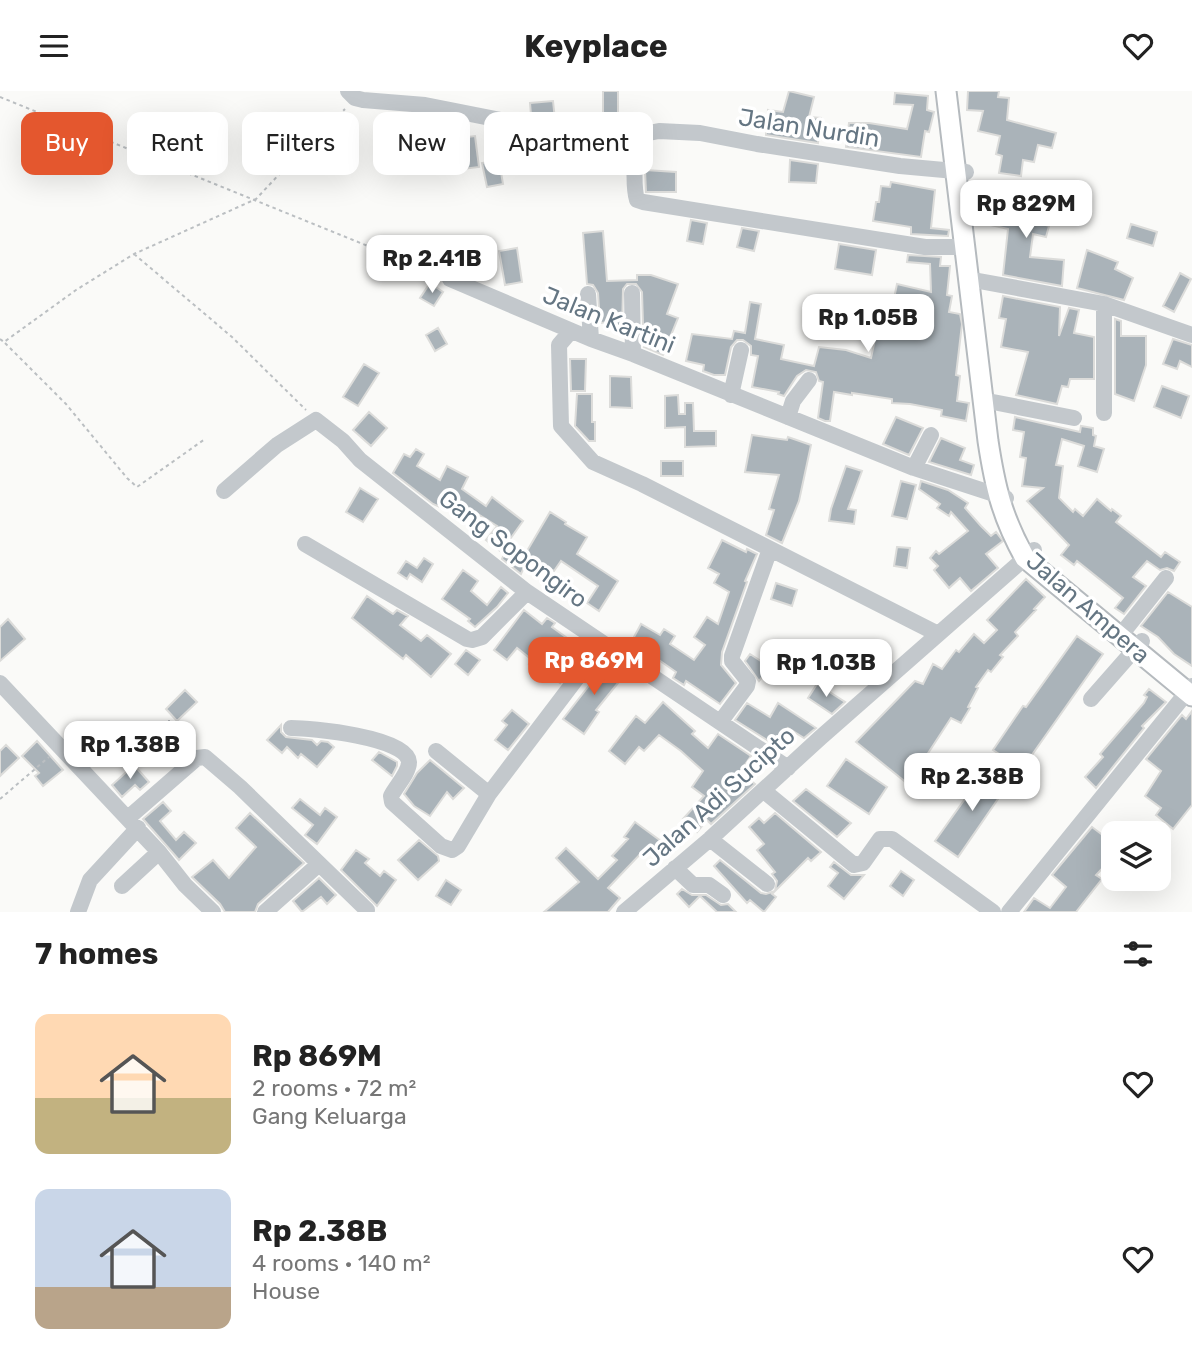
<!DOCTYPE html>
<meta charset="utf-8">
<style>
body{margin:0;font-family:Rubik,sans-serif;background:#f6f6f6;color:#222;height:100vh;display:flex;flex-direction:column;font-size:26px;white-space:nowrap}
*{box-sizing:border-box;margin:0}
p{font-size:23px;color:#767676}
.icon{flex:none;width:38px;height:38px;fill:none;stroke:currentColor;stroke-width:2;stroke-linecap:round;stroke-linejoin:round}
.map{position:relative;height:821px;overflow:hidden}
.details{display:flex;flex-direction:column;background:#fff;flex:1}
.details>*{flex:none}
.hud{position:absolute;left:21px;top:21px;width:700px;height:63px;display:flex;gap:14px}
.buttons{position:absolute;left:1101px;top:730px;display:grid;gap:14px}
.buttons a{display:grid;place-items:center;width:70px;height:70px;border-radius:14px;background:#fff;box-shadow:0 7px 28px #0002;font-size:35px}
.price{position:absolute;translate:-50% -60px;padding:0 16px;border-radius:14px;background:#fff;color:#222;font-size:23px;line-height:46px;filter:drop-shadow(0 2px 4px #0008)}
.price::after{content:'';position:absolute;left:50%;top:42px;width:21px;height:16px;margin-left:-10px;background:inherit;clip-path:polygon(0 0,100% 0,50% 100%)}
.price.active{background:#e4572e;color:#fff}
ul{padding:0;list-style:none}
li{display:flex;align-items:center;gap:21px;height:175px;padding:0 35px}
li span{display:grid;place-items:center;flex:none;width:196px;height:140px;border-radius:14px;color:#555}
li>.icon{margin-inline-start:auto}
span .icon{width:84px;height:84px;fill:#fffc;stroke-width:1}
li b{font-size:30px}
h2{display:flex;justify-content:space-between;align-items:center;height:84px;padding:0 35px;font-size:30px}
.tag{padding:0 24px;border-radius:14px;background:#fff;box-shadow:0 7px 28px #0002;font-size:24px;line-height:63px}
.tag.active{background:#e4572e;color:#fff}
header{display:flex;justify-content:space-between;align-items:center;height:91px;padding:0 35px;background:#fff;font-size:32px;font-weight:700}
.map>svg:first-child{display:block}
.building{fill:#aab3b9;stroke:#dcdcda;stroke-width:2}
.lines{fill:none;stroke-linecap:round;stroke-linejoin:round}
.major-casing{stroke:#b5babe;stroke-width:23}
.path{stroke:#bbbfc2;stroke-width:2;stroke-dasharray:3.5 3.5;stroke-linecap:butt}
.minor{stroke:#c3c8cc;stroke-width:16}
.major{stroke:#fff;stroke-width:19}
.labels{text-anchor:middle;stroke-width:7;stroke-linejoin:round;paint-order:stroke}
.street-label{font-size:24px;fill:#657683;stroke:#fff}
</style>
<header><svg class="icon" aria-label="menu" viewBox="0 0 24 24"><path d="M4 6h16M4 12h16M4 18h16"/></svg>Keyplace<svg class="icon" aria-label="heart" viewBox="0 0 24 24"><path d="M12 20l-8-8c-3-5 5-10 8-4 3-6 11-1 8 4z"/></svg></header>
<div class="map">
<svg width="1192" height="821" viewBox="0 0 1192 821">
<rect width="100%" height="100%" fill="#fafaf8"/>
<!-- building -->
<path class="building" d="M603 0H618V37L603 38Z
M789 0 814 6 809 26 821 27 818 52 766 44 768 19 783 21Z
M968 0H999L998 6 1009 7 1007 29 1056 42 1052 57 1038 54 1034 71 1023 69 1021 85 999 82 1002 65 996 63 1000 45 978 40 983 20 967 19Z
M895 2 928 5 927 19 934 21 929 41 925 40 921 66 846 56 849 32H869L907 38 913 14 894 13Z
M553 10 555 29 531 24 530 12Z
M475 45 479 76 455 79 451 48Z
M499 69 503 93 487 96 482 72Z
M790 69 818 73 816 92 789 91Z
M645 79 676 81V101H646Z
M891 91 935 99 931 137 949 139 948 145 911 143V136L873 130 876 111H879L881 95 890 96Z
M1007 100 1048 110 1043 133 1049 135 1046 146 1033 143 1030 166 1064 169 1062 195 1003 184 1008 138 991 134 995 121 1001 123Z
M691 129 707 132 703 153 687 150Z
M1131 133 1157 141 1153 155 1127 147Z
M742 137 759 140 754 160 737 156Z
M603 140 607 190 637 189V184H651L678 193 667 223 678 227 663 264 644 256 651 236 643 233 642 201 636 193H627L623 198 622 238H611V231L600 232 598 202 593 194 587 193 583 142Z
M839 153 876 159 872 184 835 178Z
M517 157 522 191 505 194 499 160Z
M1087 159 1118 171 1115 178 1133 187 1124 209 1077 197Z
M908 164 941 166 940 175H950L947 204 952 205 949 221 960 223 962 233 956 284 960 285 957 310 969 312 966 330 941 325 942 319 910 313 892 312V308L852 302V304L834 301 830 330H825L818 327 823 291 819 290 816 281 806 279 797 285 784 305 778 303 779 301 752 296 758 265 751 264V255L743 249H737L731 256 725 284H714L703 280 704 274 686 270 692 243 732 248 734 240 745 242 750 211 761 213 755 248 784 254 781 268 814 275 819 256 846 259 871 267 878 234 888 236 897 193 931 201 930 173 907 171Z
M1180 182 1191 188 1174 221 1163 215Z
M430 192 443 201 434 215 420 207Z
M1003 205 1060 216 1059 245 1069 217 1079 219 1074 242 1094 246V288H1070L1068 296 1062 295 1057 313 1016 304 1028 261 1001 256 1006 228 999 227Z
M1115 228 1121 230V245H1146V274L1134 310 1115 303Z
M438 237 447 253 435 260 426 244Z
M1173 248 1192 254V276L1180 270 1177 278 1163 273Z
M570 268H586L585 300H571Z
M364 273 379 282 358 315 343 306Z
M610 285 631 286 632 317 610 316Z
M1162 295 1189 305 1181 327 1154 316Z
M577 303H592V331H595V350H589L575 335Z
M678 304 679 323H685V312H693L694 340H716V355L685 356V336L665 337V305Z
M369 321 387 337 371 355 353 339Z
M896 326 923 337 909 364 883 353Z
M1015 326 1080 341 1081 335 1093 337V344L1096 345 1094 355 1104 358 1097 381 1078 375 1084 355 1062 348 1056 374 1063 375 1059 407 1073 421 1075 418 1083 425 1097 408 1111 420 1112 418 1121 425 1116 431 1161 466 1165 461 1180 471 1174 480 1167 477 1160 479 1147 470 1133 486 1146 495 1124 523 1115 517 1123 507 1077 470 1074 474 1061 464 1069 454 1027 410 1043 397 1022 395 1026 367 1020 366 1024 341 1013 339Z
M752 344 787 349 788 346 811 354 799 410 782 452 766 444 774 419 769 418 779 384 745 381Z
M941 347 965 357 960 369 974 374 971 384 929 371Z
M416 358 424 363 417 375 440 389 447 375 468 386 462 398 486 415 492 406 523 430 508 451 527 460 550 421 566 431 565 433 587 446 577 463 618 490 599 520 587 512 598 495 561 470 554 480 529 465 521 483 502 468 504 463 486 449 497 435 473 420 464 431 449 420 433 413 393 382 404 363 410 366Z
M661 370H683V385H661Z
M846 375 862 380 848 418 856 419 854 433 829 430 831 418Z
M901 390 916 394 907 428 892 425Z
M921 390 948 399 968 412 965 417 981 435 991 445 996 441 1003 450 986 463 998 477 971 500 960 487 949 497 934 479 938 475 930 467 936 460 939 463 968 440 951 421 949 425 937 417 940 413 919 398Z
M360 397 378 408 363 431 346 421Z
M722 449 746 461 747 458 757 463 745 490 747 491 722 561 721 574 736 592 720 613 686 590 684 594 673 587 676 581 643 558 640 564 628 557 641 533 660 544 664 538 675 545 670 553 694 569 705 554 694 546 707 526 718 533 729 501 714 492 719 483 708 477Z
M897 456 910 457 907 477 894 475Z
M424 467 433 473 422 491 410 483 407 488 398 482 406 470 417 477Z
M463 479 478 490 471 500 487 514 501 496 508 502 497 516 475 536 468 530 470 528 442 508Z
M1026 488 1045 506 1034 518 1036 519 1015 541 1018 545 1000 564 1003 566 991 581 988 579 976 596 978 597 968 616 970 617 961 632 951 627 908 693 856 651 915 590 923 593 933 573 942 578 956 559 959 561 974 543 984 552 997 539 987 529Z
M776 492 797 499 792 515 771 508Z
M1168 501 1192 516V575L1174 563 1158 546 1141 535Z
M367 505 393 523 397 519 408 525 400 534 421 550 427 544 451 563 431 586 406 564 403 568 352 527Z
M524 519 542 533 547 527 555 532 552 536 585 560 560 592 546 581 544 584 529 573 532 569 517 557 507 569 494 559Z
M8 528 25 548 0 570V536Z
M1077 545 1103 563 1022 678 993 659 1023 615 1026 616Z
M466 559 480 569 468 584 455 573Z
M750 563 770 576 759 590 745 570Z
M609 569 627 581 596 619 599 621 584 643 563 628Z
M817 593 845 611 832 623 808 607Z
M1149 598 1166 611 1142 635 1144 637 1096 697 1085 686 1103 666 1100 663 1144 612 1147 606 1144 604Z
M185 599 197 611 177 630 166 618Z
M663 611 695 640 692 643 708 657 718 643 751 665 740 681 755 693 711 733 707 729 697 741 683 728 704 705 692 696 703 680 681 660 659 644 644 660 639 656 625 673 609 660 636 625 645 632Z
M747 612 770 626 778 612 816 637 804 647 788 637 775 654 735 629Z
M512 619 529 633 508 659 495 649 507 634 502 630Z
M1192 620V714L1173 738 1156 724 1161 717 1145 705 1161 680 1146 668 1182 624 1186 628Z
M281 634V641L286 646 312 649 317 654 321 650 328 651 334 656 317 676 301 663 298 667 287 656 282 662 267 649Z
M37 650 63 679 43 695 35 685 39 682 22 665Z
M6 654 19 667 0 685V660Z
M379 661 397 671V675L392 685 372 669Z
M846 668 887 696 869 723 827 695Z
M430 669 464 697 453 708 447 701 430 725 414 715 404 703 417 682Z
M134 674 149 691 140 699 135 694 122 706 112 694Z
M987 677 1009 692 958 766 935 750Z
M806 698 851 732 837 746 793 710Z
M300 708 320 724 325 717 337 726 317 753 305 744 313 734 292 717Z
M163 711 171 720 160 730 176 749 184 741 196 752 179 769 143 728Z
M250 722 304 772 258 813 255 821H225L220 813 192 786 213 769 229 787 256 756 236 737Z
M775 722 821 761 811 770 808 767 772 803 776 806 764 821 750 809 747 812 714 775 720 769 761 802 766 803 775 800 777 790 772 783 775 781 757 759 764 753 749 736 759 727 764 732Z
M635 731 669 756 658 769 645 758 608 797 620 807 608 821H544L579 791 556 767 566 757 598 788 617 769 612 765 628 748 624 746Z
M1092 736 1113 752V766L1096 784 1102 788 1076 821H1024L1034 807 1050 817 1066 796 1052 784Z
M419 749 438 765 439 770 418 789 398 769Z
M356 759 369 768 365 772 380 785 384 780 396 789 377 815 341 779Z
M834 771 851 784H864L844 808 828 795 838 782 830 776Z
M901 780 914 789 903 805 890 795Z
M319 787 336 804 327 813 321 806 302 821 293 810Z
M446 789 461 799 451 814 436 805Z
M682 798 692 804H706L721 814 728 813 736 821H717L700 805 689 816 677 803Z"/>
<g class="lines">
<defs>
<path id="major" d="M946 0 988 350C995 396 1002 426 1025 467L1192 605"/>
</defs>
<!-- major casing -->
<use href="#major" class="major-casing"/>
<!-- path -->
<path class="path" d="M0 6 437 183
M134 163 232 246 306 319
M0 248 4 251 76 199 134 163 256 108 287 75 345 18
M5 252 66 313 127 387 137 396 205 348
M169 629 170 657 175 669
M0 708 49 666"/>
<!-- minor -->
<path class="minor" d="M348 0 355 7 363 9 425 14 601 49 618 48 659 40 700 42 757 53 900 75 966 81
M633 45C638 66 631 89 637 109L643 111 925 156H964
M450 188 591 248 633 263 914 377 1006 407
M979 190 1104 213 1192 244
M632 202 633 263
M588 203 591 248
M1104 213V322
M571 240 559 254 561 335 593 371 642 393 938 543
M731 304 741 259
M993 311 1074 327
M788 326 793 310 809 289
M914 377 931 344
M224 400 277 354 316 329 343 350 360 369 527 501 788 677
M305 453 467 548 472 549 482 546 527 501
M1120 545 1166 487
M0 592 159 761 185 794 213 821
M1091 608 1142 550
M721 630 747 595 748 590 732 570V565L770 458
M291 637C310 637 408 646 409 671 409 682 396 695 391 705L392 711 441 755 452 759 458 755 489 703 602 554
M436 660 489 703
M764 700 854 774 863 772 880 748H892L993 821
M128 727 197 667 205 666 240 696 367 819
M710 748 767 793
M675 777 693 794H709L723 804
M122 795 159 761
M78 821 90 789 138 737
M265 821 319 773
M624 821 710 748 820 647 1034 459
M1009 821 1192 595"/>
<!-- major -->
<use href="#major" class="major"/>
</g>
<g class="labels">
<!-- street labels -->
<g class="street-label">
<text transform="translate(809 37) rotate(9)" y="8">Jalan Nurdin</text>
<text transform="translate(609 229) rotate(22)" y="8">Jalan Kartini</text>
<text transform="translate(513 458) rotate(37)" y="8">Gang Sopongiro</text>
<text transform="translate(1088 517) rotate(41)" y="8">Jalan Ampera</text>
<text transform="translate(719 706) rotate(-42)" y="8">Jalan Adi Sucipto</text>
</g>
</g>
</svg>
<div class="buttons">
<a><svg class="icon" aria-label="layers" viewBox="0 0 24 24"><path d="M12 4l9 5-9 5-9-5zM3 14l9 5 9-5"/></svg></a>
</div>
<b class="price" style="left:1026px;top:149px">Rp 829M</b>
<b class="price" style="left:432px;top:204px">Rp 2.41B</b>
<b class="price" style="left:868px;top:263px">Rp 1.05B</b>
<b class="price active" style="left:594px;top:606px">Rp 869M</b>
<b class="price" style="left:826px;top:608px">Rp 1.03B</b>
<b class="price" style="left:130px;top:690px">Rp 1.38B</b>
<b class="price" style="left:972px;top:722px">Rp 2.38B</b>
<div class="hud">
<a class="tag active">Buy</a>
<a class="tag">Rent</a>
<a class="tag">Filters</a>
<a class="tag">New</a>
<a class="tag">Apartment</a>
</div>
</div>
<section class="details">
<h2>7 homes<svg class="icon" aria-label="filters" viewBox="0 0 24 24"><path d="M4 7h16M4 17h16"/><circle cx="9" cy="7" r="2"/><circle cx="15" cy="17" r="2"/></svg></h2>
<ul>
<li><span style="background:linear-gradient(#ffd9b3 60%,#c2b280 0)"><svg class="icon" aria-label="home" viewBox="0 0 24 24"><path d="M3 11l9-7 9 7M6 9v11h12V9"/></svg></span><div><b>Rp 869M</b><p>2 rooms · 72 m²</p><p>Gang Keluarga</p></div><svg class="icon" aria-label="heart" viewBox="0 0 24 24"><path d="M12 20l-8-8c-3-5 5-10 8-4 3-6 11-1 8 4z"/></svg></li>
<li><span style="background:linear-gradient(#c9d6e8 70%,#b9a48a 0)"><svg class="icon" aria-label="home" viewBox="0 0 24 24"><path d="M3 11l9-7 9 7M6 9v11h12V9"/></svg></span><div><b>Rp 2.38B</b><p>4 rooms · 140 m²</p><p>House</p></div><svg class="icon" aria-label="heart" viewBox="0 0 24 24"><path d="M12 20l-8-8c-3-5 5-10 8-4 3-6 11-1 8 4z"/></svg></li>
</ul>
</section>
